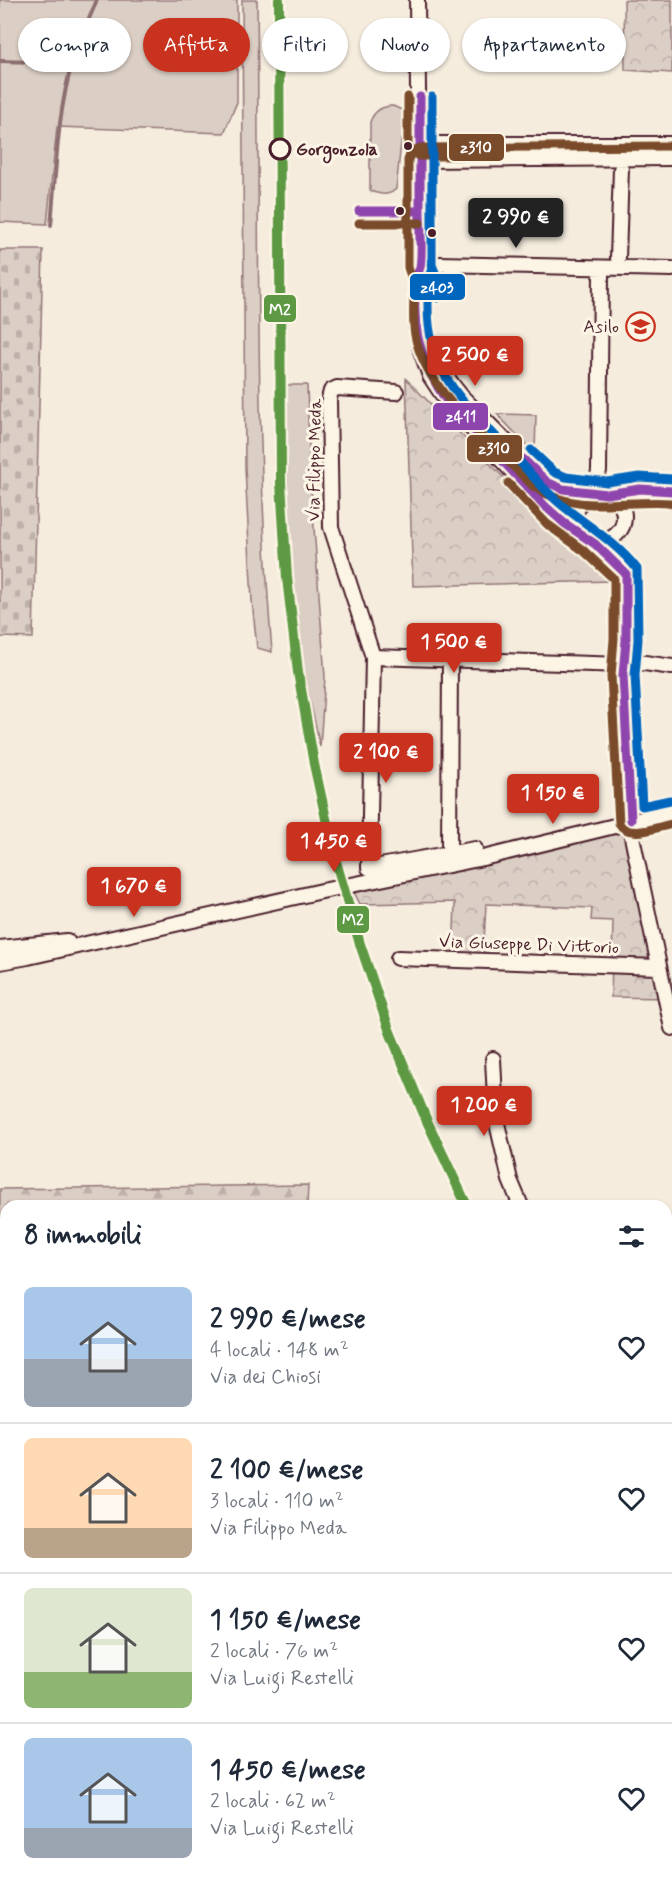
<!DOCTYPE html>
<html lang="it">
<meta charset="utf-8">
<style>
body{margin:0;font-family:Mynerve,sans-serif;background:#f6f6f7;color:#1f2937;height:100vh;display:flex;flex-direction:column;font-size:22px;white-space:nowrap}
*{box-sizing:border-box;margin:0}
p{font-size:20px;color:#747a83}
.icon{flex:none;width:33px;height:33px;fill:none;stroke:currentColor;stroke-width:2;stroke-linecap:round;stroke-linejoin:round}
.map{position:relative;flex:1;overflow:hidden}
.side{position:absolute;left:0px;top:1200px;width:672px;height:684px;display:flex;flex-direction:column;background:#fff;border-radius:18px 18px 0 0;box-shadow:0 2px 4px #0004}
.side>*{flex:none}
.guide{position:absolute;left:18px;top:18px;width:636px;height:54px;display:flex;gap:12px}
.price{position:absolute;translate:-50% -51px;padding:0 14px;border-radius:6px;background:#c8321e;color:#fff;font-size:20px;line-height:39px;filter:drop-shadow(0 2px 3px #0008)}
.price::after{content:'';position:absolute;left:50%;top:36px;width:18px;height:14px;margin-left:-9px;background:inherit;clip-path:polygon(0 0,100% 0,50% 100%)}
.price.active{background:#222;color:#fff}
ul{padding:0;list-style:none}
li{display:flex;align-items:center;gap:18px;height:150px;padding:0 24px}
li+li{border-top:2px solid #e0e1e3}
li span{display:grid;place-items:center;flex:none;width:168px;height:120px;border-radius:9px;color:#555}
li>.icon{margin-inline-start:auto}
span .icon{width:72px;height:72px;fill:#fffc;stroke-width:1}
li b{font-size:26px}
h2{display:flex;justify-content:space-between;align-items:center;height:72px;padding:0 24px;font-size:26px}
.tag{padding:0 21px;border-radius:27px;background:#fff;box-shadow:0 2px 4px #0004;font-size:21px;line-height:54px}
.tag.active{background:#c8321e;color:#fff}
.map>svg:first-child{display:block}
.green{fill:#dbcec4;stroke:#927678;stroke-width:1.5}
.forest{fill:url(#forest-firs);stroke:#927678;stroke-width:1.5}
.cemetery{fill:url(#cemetery-stones);stroke:#927678;stroke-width:1.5}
.park{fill:url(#park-crowns);stroke:#927678;stroke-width:1.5}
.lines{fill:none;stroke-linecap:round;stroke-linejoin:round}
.stream{stroke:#8c6e70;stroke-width:4}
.minor-casing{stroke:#4a1f2b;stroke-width:18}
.major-casing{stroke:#4a1f2b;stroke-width:22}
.minor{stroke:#fcf5e5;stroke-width:14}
.major{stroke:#fcf5e5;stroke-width:18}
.bus-1-casing{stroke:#fcf5e5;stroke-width:14}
.bus-2-casing{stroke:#fcf5e5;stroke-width:14}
.bus-3-casing{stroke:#fcf5e5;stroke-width:14}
.bus-1{stroke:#8e44ad;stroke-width:9}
.bus-2{stroke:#7a4b2a;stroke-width:9}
.bus-3{stroke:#0065bd;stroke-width:9}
.metro-1-casing{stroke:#fcf5e5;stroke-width:15}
.metro-1{stroke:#5d9842;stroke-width:10}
.bus-dot{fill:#4a1f2b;stroke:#fcf5e5;stroke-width:2}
.stop-dot{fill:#fcf5e5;stroke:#4a1f2b;stroke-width:3}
.labels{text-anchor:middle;stroke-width:6;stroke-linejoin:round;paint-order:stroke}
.stop-label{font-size:18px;font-weight:bold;fill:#4a1f2b;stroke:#fcf5e5;text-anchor:start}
.poi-label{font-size:18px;fill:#4a1f2b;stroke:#fcf5e5;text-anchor:end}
.street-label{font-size:18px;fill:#4a1f2b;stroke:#fcf5e5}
.line-badge{stroke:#fcf5e5;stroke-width:2}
.badge-label{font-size:16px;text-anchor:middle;font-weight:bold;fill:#fff}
</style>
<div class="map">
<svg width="672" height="1884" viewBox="0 0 672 1884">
<defs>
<pattern id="forest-firs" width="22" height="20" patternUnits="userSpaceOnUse" patternTransform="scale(1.5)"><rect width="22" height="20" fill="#dbcec4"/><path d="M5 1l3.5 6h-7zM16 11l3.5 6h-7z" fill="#bdb0a9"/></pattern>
<pattern id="cemetery-stones" width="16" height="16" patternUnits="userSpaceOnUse" patternTransform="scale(1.5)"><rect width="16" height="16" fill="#dbcec4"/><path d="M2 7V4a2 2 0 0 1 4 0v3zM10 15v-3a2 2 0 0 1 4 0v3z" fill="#bdb0a9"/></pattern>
<pattern id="park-crowns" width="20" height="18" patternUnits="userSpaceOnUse" patternTransform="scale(1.5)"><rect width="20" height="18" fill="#dbcec4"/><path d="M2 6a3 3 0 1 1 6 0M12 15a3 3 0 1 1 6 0" fill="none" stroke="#bdb0a9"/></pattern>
</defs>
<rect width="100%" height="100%" fill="#f5ecde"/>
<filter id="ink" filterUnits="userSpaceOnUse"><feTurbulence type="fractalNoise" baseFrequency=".0167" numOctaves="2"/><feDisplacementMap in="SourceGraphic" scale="12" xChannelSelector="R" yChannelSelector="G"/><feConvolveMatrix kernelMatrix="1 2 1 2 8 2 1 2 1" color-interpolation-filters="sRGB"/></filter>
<g filter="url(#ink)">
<!-- green -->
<path class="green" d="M0 0H237V102L224 133 57 127 47 224 0 222Z
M242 0H257C260 218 254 435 272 652L257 648 252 601 245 468Z
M393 106 402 110 404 115 396 189C388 197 380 194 370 191V122C374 111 382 106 393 106Z
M287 385H307L310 473 325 677 320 747C316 725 310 703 306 680 288 583 287 483 287 385Z
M497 414 536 415 535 454Z"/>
<!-- forest -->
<path class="forest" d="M308 1185 307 1206H6V1277L0 1278V1189Z"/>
<!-- cemetery -->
<path class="cemetery" d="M0 250H43L33 638 0 637Z"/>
<!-- park -->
<path class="park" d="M624 0H672V73L625 70Z
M406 379 543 517 612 581 413 586Z
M632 822 665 998 611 997 613 921 591 920 592 908 486 904 483 961 453 960 455 902 360 904 354 892Z"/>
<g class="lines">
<!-- stream -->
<path class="stream" d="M0 61 67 63
M51 225C56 170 57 113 73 60 80 40 88 20 97 0"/>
<defs>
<path id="minor" d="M417 0 420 267C427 286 424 304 426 323 427 351 445 377 463 398L542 478C569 499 608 492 639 490 650 489 661 490 672 491
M420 144H672
M420 160 672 158
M618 258 621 169
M420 267 416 278V325L421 351 430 376 448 403 545 506C567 527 613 551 627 576L626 646 623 675 631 832 672 1028
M420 267 439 264 672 269
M396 392 337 388 331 391 329 399 331 527 373 657 369 868 475 849
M597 482 599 470 601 275
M576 517a24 24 0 1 1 48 0a24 24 0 1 1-48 0Z
M373 657 623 665
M624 660 672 667
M449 855 450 658
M0 948 67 941
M398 958 658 967
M0 962 28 957 322 891 483 858 672 812
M493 1059 496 1119 510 1180 521 1206
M666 1250 672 1246
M666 1443 672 1452
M209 1878 210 1884"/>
<path id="major" d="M0 1563 6 1565
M666 1709 672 1708"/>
</defs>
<!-- minor casing -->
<use href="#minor" class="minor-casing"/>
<!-- major casing -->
<use href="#major" class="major-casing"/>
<!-- minor -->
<use href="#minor" class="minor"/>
<!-- major -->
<use href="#major" class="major"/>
<defs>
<path id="bus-1" d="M420 97V243
M359 211H420
M420 211C420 229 423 249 420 267 419 272 416 275 416 280 411 329 420 363 448 403L545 506 564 523 595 544 626 574V640L623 675 631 820
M523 459 547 482 563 489 607 494 640 489 672 491"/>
<path id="bus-2" d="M408 97V146L412 152 419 156H468
M359 223H420
M508 483 547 524 584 551 614 579V639L611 676 619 823C628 840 657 827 672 824
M671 503C624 499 575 516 533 486 495 447 425 391 415 335 412 319 415 301 413 285 413 278 409 273 408 267V160L411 152 420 148 672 146"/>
<path id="bus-3" d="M432 97V265L437 277 438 298
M431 271C427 283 428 295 428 307 428 375 466 405 509 450 527 469 543 490 563 506 588 526 617 543 637 569L638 640 635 675 642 806 670 800
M531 450 554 472 566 477 607 482 639 477 672 479"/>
</defs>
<!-- bus-1 casing -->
<use href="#bus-1" class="bus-1-casing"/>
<!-- bus-2 casing -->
<use href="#bus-2" class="bus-2-casing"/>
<!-- bus-3 casing -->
<use href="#bus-3" class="bus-3-casing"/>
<!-- bus-1 -->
<use href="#bus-1" class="bus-1"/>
<!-- bus-2 -->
<use href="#bus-2" class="bus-2"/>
<!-- bus-3 -->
<use href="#bus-3" class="bus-3"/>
<defs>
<path id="metro-1" d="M279 0 281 483 287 578 298 672 314 764 334 855 360 944 390 1032 426 1119 467 1206"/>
</defs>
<!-- metro-1 casing -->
<use href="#metro-1" class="metro-1-casing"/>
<!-- metro-1 -->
<use href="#metro-1" class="metro-1"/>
</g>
</g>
<!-- icons -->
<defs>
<symbol id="school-ring" viewBox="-11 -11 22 22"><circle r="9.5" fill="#fcf5e5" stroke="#c8321e" stroke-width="1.5"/><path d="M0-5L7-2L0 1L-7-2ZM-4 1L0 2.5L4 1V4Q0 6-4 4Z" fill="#c8321e"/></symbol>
</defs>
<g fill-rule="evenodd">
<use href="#school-ring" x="624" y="310" width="33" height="33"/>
</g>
<!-- markers -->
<g class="bus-dot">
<circle cx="408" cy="146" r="5"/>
<circle cx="400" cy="211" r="5"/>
<circle cx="432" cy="233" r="5"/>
</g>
<circle class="stop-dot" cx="280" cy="149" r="10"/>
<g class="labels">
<!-- stop labels -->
<g class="stop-label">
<text x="296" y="155">Gorgonzola</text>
</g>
<!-- poi labels -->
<g class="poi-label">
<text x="619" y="332">Asilo</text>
</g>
<!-- street labels -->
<g class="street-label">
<text transform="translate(314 460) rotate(-89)" y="6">Via Filippo Meda</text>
<text transform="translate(529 944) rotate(2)" y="6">Via Giuseppe Di Vittorio</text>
</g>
</g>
<g class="line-badge">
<rect x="448" y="133" width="57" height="29" rx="6" fill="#7a4b2a"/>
<rect x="409" y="273" width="57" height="28" rx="6" fill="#0065bd"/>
<rect x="263" y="294" width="34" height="29" rx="6" fill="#5d9842"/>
<rect x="432" y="402" width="57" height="29" rx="6" fill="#8e44ad"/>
<rect x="466" y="434" width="57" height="29" rx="6" fill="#7a4b2a"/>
<rect x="336" y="905" width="34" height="29" rx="6" fill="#5d9842"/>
</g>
<g class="badge-label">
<text x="476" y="153">z310</text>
<text x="437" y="293">z403</text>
<text x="280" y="315">M2</text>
<text x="461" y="422">z411</text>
<text x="494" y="454">z310</text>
<text x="353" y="925">M2</text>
</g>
</svg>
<b class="price active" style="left:516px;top:249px">2 990 €</b>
<b class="price" style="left:475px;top:387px">2 500 €</b>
<b class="price" style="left:454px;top:674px">1 500 €</b>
<b class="price" style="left:386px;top:784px">2 100 €</b>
<b class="price" style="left:553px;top:825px">1 150 €</b>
<b class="price" style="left:334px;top:873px">1 450 €</b>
<b class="price" style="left:134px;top:918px">1 670 €</b>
<b class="price" style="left:484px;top:1137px">1 200 €</b>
<div class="guide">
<a class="tag">Compra</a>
<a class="tag active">Affitta</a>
<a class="tag">Filtri</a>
<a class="tag">Nuovo</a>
<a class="tag">Appartamento</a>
</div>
<section class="side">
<h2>8 immobili<svg class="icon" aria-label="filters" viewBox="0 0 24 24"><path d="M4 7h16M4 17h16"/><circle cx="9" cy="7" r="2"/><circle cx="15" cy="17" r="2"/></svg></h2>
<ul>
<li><span style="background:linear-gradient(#a9c7e8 60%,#9aa5b1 0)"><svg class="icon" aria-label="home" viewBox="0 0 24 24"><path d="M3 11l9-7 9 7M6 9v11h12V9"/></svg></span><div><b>2 990 €/mese</b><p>4 locali · 148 m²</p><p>Via dei Chiosi</p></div><svg class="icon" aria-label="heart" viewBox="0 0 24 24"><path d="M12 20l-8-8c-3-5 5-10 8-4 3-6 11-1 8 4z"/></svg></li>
<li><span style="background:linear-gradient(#ffd9b3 75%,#b9a48a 0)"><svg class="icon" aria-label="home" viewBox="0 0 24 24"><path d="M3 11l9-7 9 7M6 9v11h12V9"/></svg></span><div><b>2 100 €/mese</b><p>3 locali · 110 m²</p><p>Via Filippo Meda</p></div><svg class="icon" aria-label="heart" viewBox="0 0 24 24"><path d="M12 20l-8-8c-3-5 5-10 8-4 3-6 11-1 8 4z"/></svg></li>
<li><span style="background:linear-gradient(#dfe7d0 70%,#8fb573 0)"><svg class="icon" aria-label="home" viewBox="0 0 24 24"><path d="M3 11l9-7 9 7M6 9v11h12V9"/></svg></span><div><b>1 150 €/mese</b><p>2 locali · 76 m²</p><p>Via Luigi Restelli</p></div><svg class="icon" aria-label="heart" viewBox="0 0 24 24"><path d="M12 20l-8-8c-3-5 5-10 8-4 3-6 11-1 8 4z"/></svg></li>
<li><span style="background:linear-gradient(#a9c7e8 75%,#9aa5b1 0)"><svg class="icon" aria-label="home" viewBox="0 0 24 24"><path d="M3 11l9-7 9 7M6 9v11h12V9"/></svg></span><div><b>1 450 €/mese</b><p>2 locali · 62 m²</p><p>Via Luigi Restelli</p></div><svg class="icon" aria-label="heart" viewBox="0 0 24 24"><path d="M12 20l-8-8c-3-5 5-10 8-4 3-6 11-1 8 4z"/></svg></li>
</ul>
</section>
</div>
